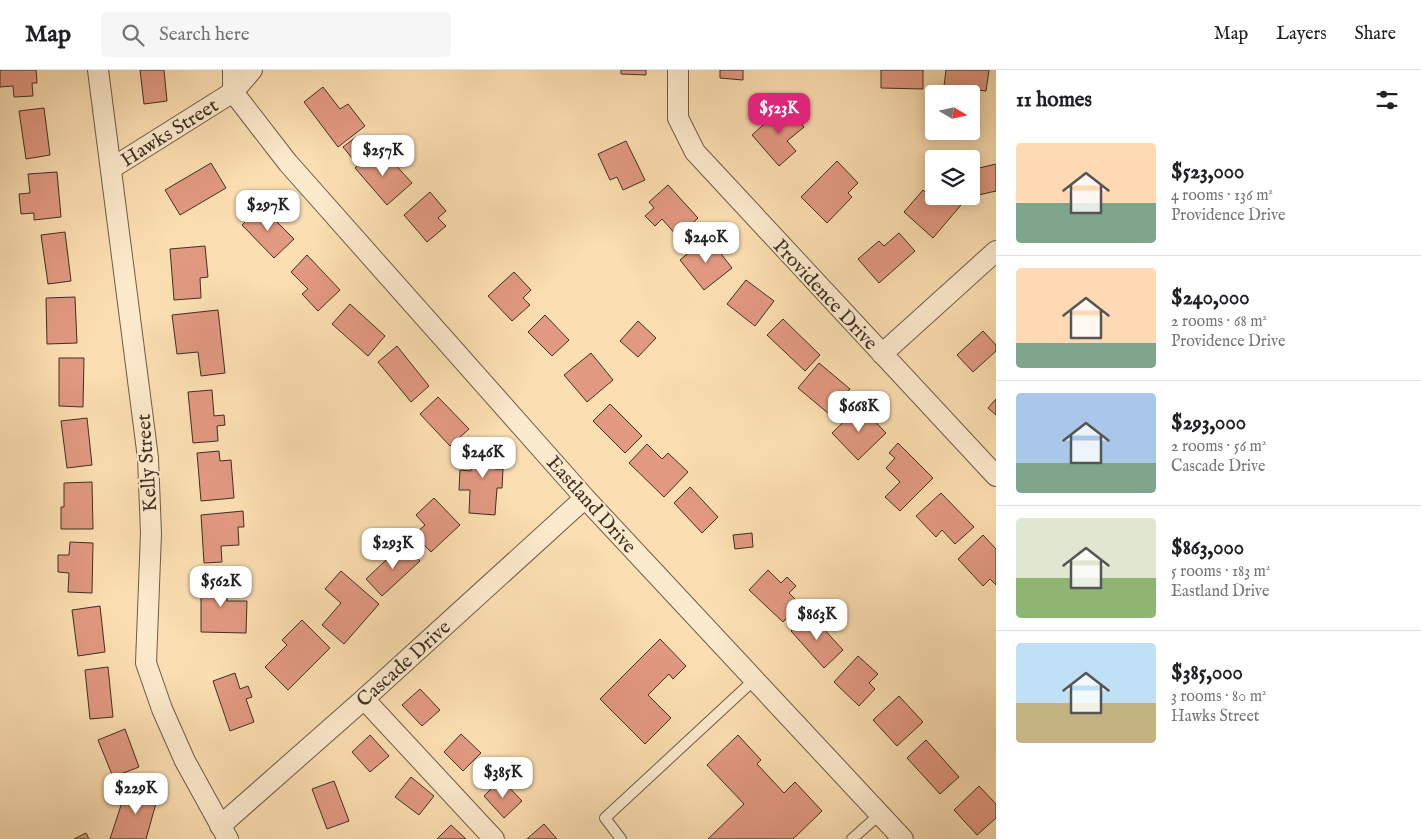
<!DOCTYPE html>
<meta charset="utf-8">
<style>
body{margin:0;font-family:"IM FELL English",serif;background:#f6f6f6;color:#202124;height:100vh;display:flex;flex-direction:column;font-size:19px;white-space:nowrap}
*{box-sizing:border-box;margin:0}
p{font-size:16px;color:#757577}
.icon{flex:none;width:28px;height:28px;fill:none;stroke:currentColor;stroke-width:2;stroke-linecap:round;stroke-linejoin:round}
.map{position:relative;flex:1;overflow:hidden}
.panel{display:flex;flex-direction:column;background:#fff;width:425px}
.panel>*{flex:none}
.needle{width:32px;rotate:99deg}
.fabs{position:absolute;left:925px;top:15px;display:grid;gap:10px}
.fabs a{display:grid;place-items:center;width:55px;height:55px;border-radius:5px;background:#fff;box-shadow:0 2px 12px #0003;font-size:25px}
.price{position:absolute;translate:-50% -42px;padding:0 11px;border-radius:10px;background:#fff;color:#222;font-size:16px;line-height:32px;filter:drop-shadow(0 1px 2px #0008)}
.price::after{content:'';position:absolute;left:50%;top:30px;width:15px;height:11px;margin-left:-8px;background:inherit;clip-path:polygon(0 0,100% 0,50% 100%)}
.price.selected{background:#db2777;color:#fff}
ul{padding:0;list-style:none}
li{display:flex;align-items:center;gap:15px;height:125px;padding:0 20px}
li+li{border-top:1px solid #e0e0e0}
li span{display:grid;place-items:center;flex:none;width:140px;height:100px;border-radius:5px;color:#555}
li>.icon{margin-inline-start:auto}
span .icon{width:60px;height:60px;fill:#fffc;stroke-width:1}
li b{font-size:21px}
h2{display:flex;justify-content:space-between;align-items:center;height:60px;padding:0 20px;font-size:21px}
header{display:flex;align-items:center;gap:30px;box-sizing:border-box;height:70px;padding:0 25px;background:#fff;border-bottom:1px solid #e0e0e0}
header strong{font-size:24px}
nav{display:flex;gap:28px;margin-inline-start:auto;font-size:18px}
.search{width:350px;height:45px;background:#f6f6f6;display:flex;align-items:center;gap:12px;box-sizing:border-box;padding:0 18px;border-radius:5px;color:#757577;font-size:19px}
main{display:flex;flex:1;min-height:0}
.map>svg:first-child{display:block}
.building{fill:#e29981;stroke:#3d3025}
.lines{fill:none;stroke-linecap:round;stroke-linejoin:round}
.lane-casing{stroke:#6c5c48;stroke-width:12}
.street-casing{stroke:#6c5c48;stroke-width:22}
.lane{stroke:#fceacc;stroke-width:10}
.street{stroke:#fceacc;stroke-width:20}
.labels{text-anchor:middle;stroke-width:4;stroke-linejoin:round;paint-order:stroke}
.street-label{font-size:20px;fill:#3d3025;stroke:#fceacc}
</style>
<header>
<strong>Map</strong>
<div class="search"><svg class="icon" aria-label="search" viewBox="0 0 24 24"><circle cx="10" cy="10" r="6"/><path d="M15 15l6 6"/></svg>Search here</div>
<nav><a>Map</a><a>Layers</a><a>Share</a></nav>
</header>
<main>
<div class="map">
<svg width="996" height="769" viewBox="0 0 996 769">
<rect width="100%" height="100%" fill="#fbdeb1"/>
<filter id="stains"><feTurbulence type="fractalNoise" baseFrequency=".004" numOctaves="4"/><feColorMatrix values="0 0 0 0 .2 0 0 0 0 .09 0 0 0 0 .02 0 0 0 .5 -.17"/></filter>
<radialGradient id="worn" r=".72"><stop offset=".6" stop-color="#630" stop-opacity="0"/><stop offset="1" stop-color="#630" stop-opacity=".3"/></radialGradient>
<!-- building -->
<path class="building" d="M0 0H36L37 13H32L33 26 14 27 13 16 0 17Z
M140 0H164L167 31 144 34Z
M621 0H646V5L621 4Z
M720 0H743V10L720 8Z
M881 0H923V19L881 18Z
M946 0H989L986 21 944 16Z
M323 17 340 39 348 34 365 56 338 77 304 32Z
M785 35 804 57 787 71 796 81 779 96 752 65Z
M44 38 50 85 26 89 19 41Z
M356 67 365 78 352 88 343 77Z
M626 71 645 110 623 120 617 107 610 110 598 84Z
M373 81 385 95 391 90 412 113 387 135 355 98Z
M837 91 858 113 848 123 852 127 827 153 801 127Z
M211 93 226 118 180 145 165 120Z
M996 94V121L974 126 971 111V100Z
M57 102 61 147 34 150V143L21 144 19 124 30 123 28 104Z
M668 115 698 148 678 167 662 149 655 156 645 146 654 138 649 132Z
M923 120 937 133 943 126H951L961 135 933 168 904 142Z
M430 122 446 141 438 148 446 156 427 172 404 145Z
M261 136 294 169 274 188 242 155Z
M65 162 71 211 48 214 41 165Z
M899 163 915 181 879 213 858 189 879 171 884 176Z
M708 167 732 198 704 220 680 190Z
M205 176 208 207 200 208 201 228 174 230 170 179Z
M307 185 340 220 318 241 302 224 308 219 291 202Z
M514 202 531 220 523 228 530 235 512 251 488 226Z
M746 210 774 231 755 256 727 234Z
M75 227 77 273 47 274 46 228Z
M350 234 385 266 368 286 332 254Z
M218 240 225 303 201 306 198 282 177 284 172 245Z
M545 245 569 270 552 286 528 262Z
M783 249 820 285 805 301 767 265Z
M638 251 656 268 638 287 620 271Z
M983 261 996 275V281L973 302 957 285Z
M397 276 429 316 411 332 378 292Z
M591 283 613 310 587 332 564 305Z
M59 288H84L83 337 59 336Z
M819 293 850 319 829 344 798 318Z
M212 320 214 346 224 345 225 355 217 356 218 371 193 373 188 322Z
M438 327 469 359 450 376 420 344Z
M996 329V345L988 338Z
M610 334 642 366 625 383 593 351Z
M860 336 886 363 858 390 832 363Z
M87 348 92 395 67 398 61 351Z
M478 370 497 371 495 399H503L502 418H497L495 445 469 443 470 420H459L460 400 471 401V385L477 386Z
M898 373 933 408 900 441 885 427 900 412 886 398 895 388 889 383Z
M647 374 662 389 668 383 688 402 664 427 629 393Z
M219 381 220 391 231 390 234 428 201 431 197 383Z
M92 412 93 459H61V437H64V413Z
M690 417 718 447 702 463 674 433Z
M941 423 974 457 955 474 942 460 936 467 916 446Z
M434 428 460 455 431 482 414 465 425 455 416 445Z
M243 441 244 457H238L239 475 221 476 222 492 204 493 201 445Z
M752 463 753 477 735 479 733 465Z
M983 465 996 479V515L990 509 983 516 958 489Z
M70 472 93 473 92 523 68 522 69 503 58 502V485H69Z
M404 473 420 491 382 526 366 509Z
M768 500 781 513 787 507 796 516 789 523 800 534 783 552 749 520Z
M341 501 379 534 344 574 322 555 341 533 325 519Z
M201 507H227V531H247L246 563 201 562Z
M100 536 105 582 78 586 72 540Z
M810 544 843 580 824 598 791 561Z
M302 550 330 578 288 620 265 597 287 575 282 570Z
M660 569 686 596 673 609 669 604 648 625 671 648 645 674 600 629Z
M858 586 878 604 869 613 875 619 859 636 834 612Z
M108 597 113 647 90 649 85 600Z
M235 603 240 619 248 616 252 627 246 629 254 652 230 661 213 611Z
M420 619 440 640 422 656 402 635Z
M899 626 923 652 897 676 873 650Z
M125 659 139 697 113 707 98 670Z
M461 664 481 683 463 701 444 682Z
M370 665 389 686 370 702 352 682Z
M738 665 761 690 757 694 784 723 795 712 822 741 793 769H708L744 734 707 695Z
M926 670 959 707 940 724 907 688Z
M411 707 434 726 419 745 395 727Z
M501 709 522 731 504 748 484 726Z
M334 711 349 751 327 759 312 719Z
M141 713 160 719 146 769H110L124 726 136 729Z
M979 716 996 734V748L977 765 954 740Z
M544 754 557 769H527Z
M451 755 466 769H437Z
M86 763 89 769H74Z"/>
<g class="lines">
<defs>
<path id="lane" d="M621 769 605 748 755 609
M852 769 880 744"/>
<path id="street" d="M98 0 148 388 151 463 146 593 162 639 185 691 228 769
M252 0 233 22 288 93 585 428 903 769
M678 0V48L695 82 996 406
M112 98 233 22V0
M882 284 996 181
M364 629 494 769
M220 756 364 629 585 428"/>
</defs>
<!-- lane casing -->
<use href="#lane" class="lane-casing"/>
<!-- street casing -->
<use href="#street" class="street-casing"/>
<!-- lane -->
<use href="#lane" class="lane"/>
<!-- street -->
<use href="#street" class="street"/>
</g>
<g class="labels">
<!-- street labels -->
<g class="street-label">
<text transform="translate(169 62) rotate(-32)" y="7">Hawks Street</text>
<text transform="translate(826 224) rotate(47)" y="7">Providence Drive</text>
<text transform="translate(146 393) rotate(-94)" y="7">Kelly Street</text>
<text transform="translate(592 434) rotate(48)" y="7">Eastland Drive</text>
<text transform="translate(403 593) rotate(-42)" y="7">Cascade Drive</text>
</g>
</g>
<rect width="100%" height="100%" filter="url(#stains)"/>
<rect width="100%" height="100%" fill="url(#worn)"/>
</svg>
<div class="fabs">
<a><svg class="needle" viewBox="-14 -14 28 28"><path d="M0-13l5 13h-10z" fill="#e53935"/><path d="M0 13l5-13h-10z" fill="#757577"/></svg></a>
<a><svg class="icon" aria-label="layers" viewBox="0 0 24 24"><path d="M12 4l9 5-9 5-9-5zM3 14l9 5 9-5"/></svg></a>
</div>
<b class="price selected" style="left:779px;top:65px">$523K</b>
<b class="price" style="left:383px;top:107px">$257K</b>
<b class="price" style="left:268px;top:162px">$297K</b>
<b class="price" style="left:706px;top:194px">$240K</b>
<b class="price" style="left:859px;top:363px">$668K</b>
<b class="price" style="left:483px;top:409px">$246K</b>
<b class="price" style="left:393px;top:500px">$293K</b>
<b class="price" style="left:221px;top:538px">$562K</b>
<b class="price" style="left:817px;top:571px">$863K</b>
<b class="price" style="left:503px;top:729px">$385K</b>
<b class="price" style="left:136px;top:745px">$229K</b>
</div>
<section class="panel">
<h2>11 homes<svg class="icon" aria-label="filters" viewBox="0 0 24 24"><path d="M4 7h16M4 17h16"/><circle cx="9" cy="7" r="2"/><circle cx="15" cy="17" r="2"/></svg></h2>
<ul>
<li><span style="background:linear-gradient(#ffd9b3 60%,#7fa58c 0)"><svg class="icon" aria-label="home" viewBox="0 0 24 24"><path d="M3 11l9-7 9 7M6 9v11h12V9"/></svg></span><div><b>$523,000</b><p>4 rooms · 136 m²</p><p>Providence Drive</p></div></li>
<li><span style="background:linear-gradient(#ffd9b3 75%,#7fa58c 0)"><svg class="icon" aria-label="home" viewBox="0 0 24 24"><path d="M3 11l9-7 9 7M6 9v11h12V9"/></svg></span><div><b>$240,000</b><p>2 rooms · 68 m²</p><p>Providence Drive</p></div></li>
<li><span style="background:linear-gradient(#a9c7e8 70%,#7fa58c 0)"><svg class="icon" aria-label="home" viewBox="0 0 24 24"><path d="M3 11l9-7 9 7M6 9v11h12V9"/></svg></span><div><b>$293,000</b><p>2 rooms · 56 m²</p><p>Cascade Drive</p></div></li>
<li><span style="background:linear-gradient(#dfe7d0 60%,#8fb573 0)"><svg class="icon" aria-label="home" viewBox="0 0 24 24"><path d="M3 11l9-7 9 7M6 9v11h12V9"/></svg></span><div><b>$863,000</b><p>5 rooms · 183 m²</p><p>Eastland Drive</p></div></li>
<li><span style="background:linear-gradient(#bfe0f5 60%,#c2b280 0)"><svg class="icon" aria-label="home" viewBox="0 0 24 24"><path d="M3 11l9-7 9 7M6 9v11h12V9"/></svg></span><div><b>$385,000</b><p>3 rooms · 80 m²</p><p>Hawks Street</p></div></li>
</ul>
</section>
</main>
